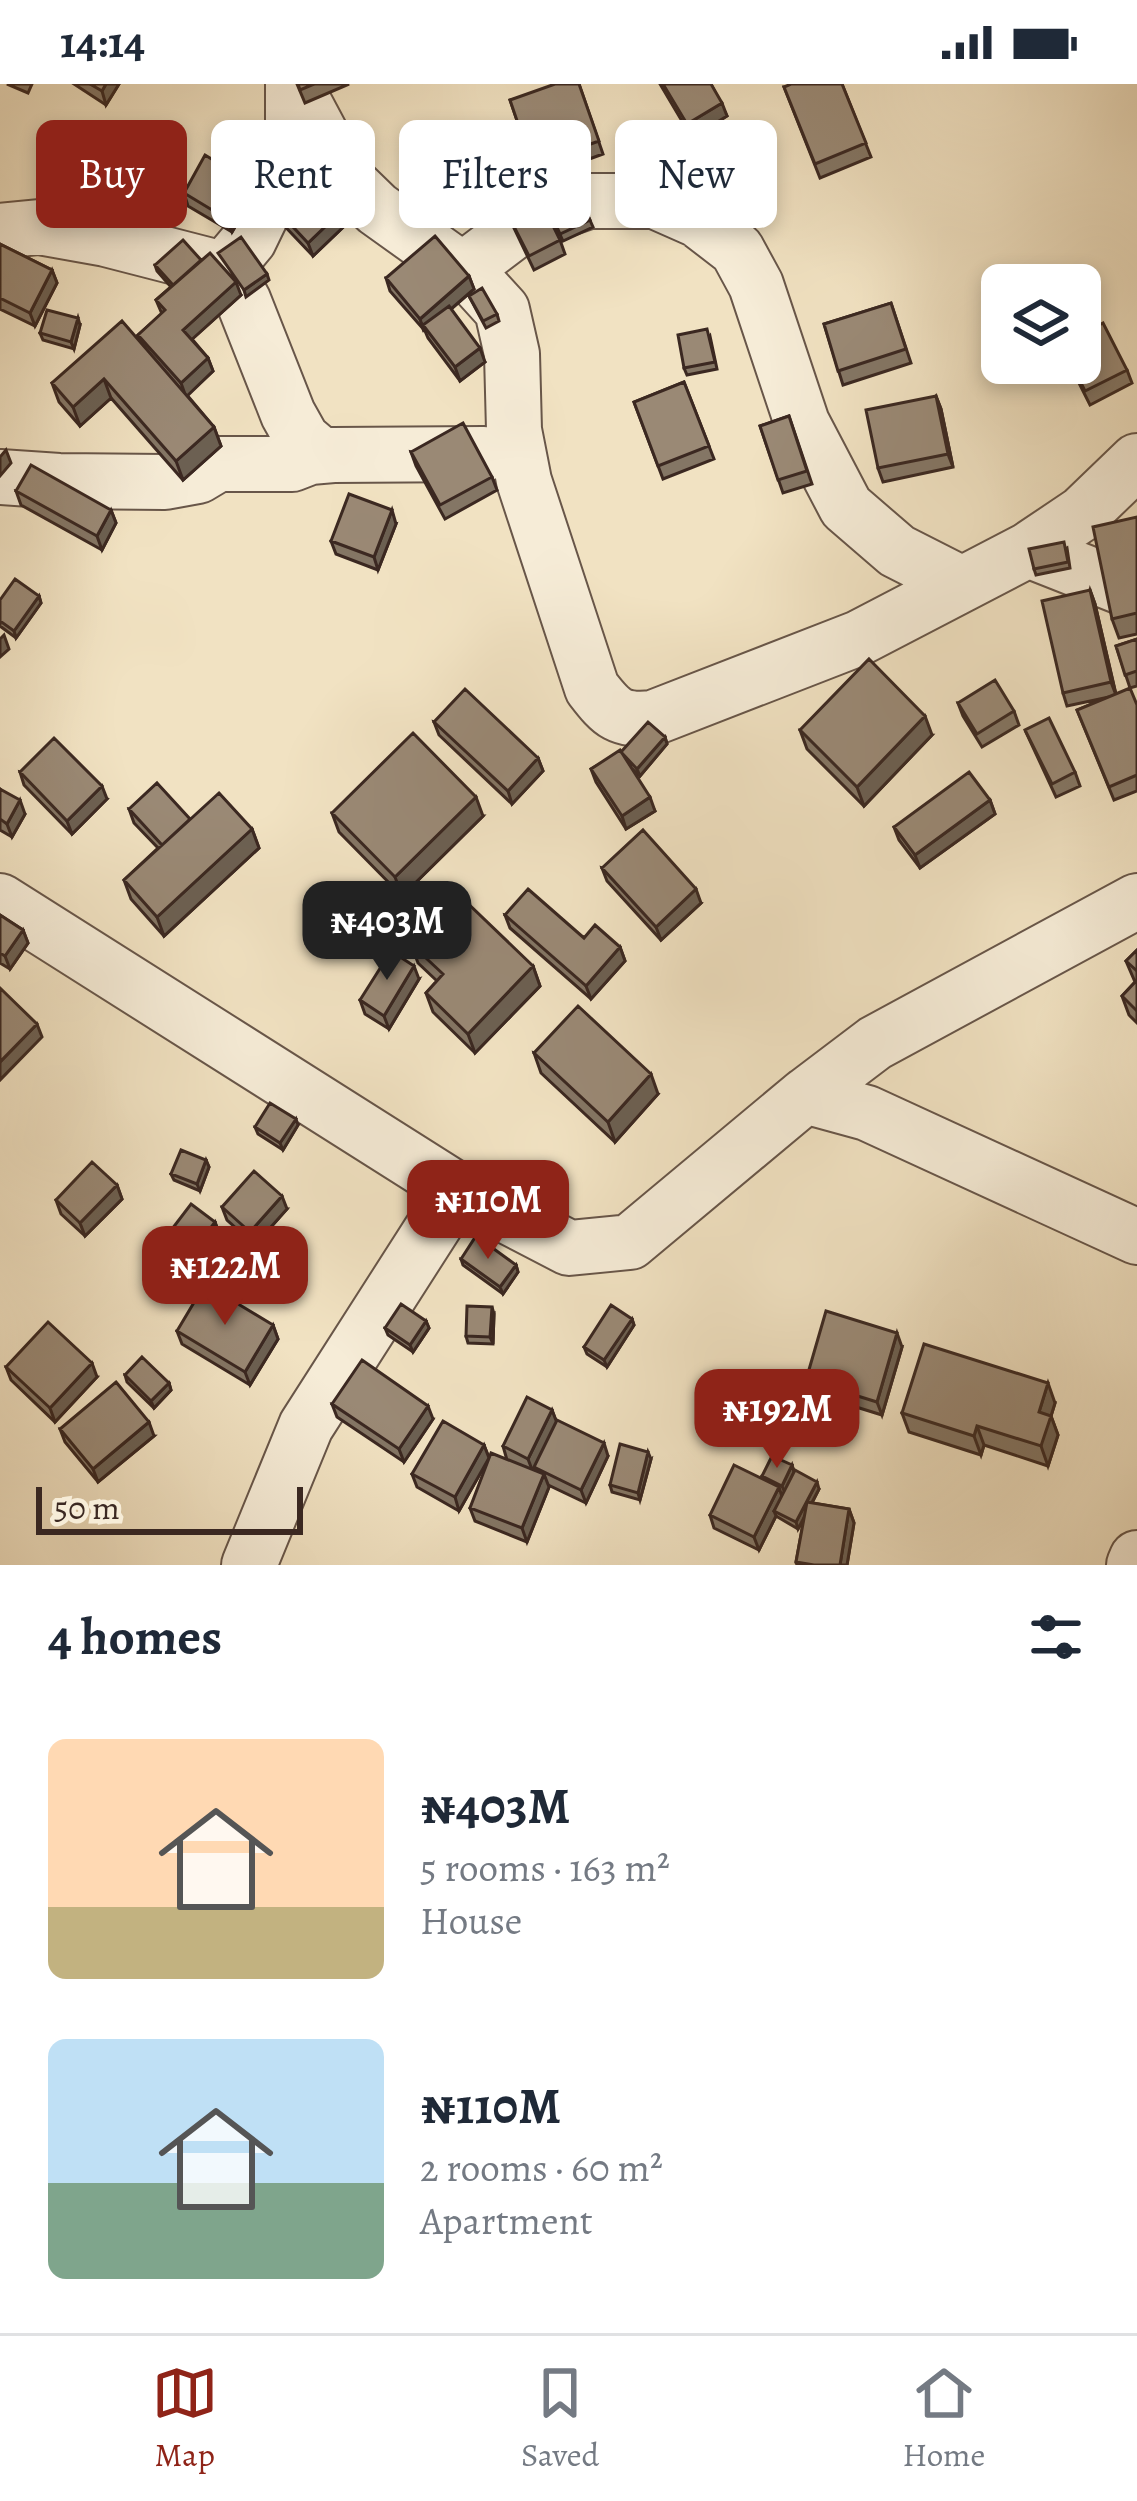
<!DOCTYPE html>
<meta charset="utf-8">
<style>
body{margin:0;font-family:Alegreya,serif;background:#f2f2f3;color:#1f2937;height:100vh;display:flex;flex-direction:column;font-size:45px;white-space:nowrap}
*{box-sizing:border-box;margin:0}
p{font-size:39px;color:#747a83}
.icon{flex:none;width:66px;height:66px;fill:none;stroke:currentColor;stroke-width:2;stroke-linecap:round;stroke-linejoin:round}
.map{position:relative;height:1481px;overflow:hidden}
.side{display:flex;flex-direction:column;background:#fff;flex:1}
.side>*{flex:none}
.guide{position:absolute;left:36px;top:36px;width:1065px;height:108px;display:flex;gap:24px}
.tools{position:absolute;left:981px;top:180px;display:grid;gap:24px}
.tools a{display:grid;place-items:center;width:120px;height:120px;border-radius:18px;background:#fff;box-shadow:0 6px 18px #0003;font-size:60px}
.scale{position:absolute;left:36px;bottom:30px;width:267px;box-sizing:border-box;padding-left:12px;border:6px solid #3b2821;border-top:0;font-size:33px;line-height:42px;white-space:nowrap;color:#3b2821;-webkit-text-stroke:9px #f6ecd7;paint-order:stroke}
.price{position:absolute;translate:-50% -102px;padding:0 27px;border-radius:24px;background:#8f2418;color:#fff;font-size:39px;line-height:78px;filter:drop-shadow(0 3px 6px #0008)}
.price::after{content:'';position:absolute;left:50%;top:72px;width:36px;height:27px;margin-left:-18px;background:inherit;clip-path:polygon(0 0,100% 0,50% 100%)}
.price.on{background:#222;color:#fff}
ul{padding:0;list-style:none}
li{display:flex;align-items:center;gap:36px;height:300px;padding:0 48px}
li span{display:grid;place-items:center;flex:none;width:336px;height:240px;border-radius:18px;color:#555}
li>.icon{margin-inline-start:auto}
span .icon{width:144px;height:144px;fill:#fffc;stroke-width:1}
li b{font-size:51px}
h2{display:flex;justify-content:space-between;align-items:center;height:144px;padding:0 48px;font-size:51px}
.pill{padding:0 42px;border-radius:18px;background:#fff;box-shadow:0 6px 18px #0003;font-size:42px;line-height:108px}
.pill.on{background:#8f2418;color:#fff}
.status{display:flex;justify-content:space-between;align-items:center;height:84px;padding:0 60px;background:#fff;direction:ltr}
.status svg{height:33px;fill:currentColor}
.menu{display:flex;justify-content:space-around;align-items:center;height:168px;border-top:3px solid #e0e1e3;background:#fff;font-size:33px;color:#747a83}
.menu a{display:grid;justify-items:center;gap:6px}
.menu .on{color:#8f2418}
.map>svg:first-child{display:block}
.lines{fill:none;stroke-linecap:round;stroke-linejoin:round}
.minor-casing{stroke:#685649;stroke-width:58}
.minor{stroke:#f6ecd7;stroke-width:54}
.wall{fill:#847665;stroke:#3b2821;stroke-width:3}
.shaded-wall{fill:#6c6052;stroke:#3b2821;stroke-width:3}
.building{fill:#9a8975;stroke:#3b2821;stroke-width:3}
</style>
<div class="status"><b>14:14</b><svg viewBox="0 0 49 12"><path d="M0 12V9h3v3zM5 12V6h3v6zM10 12V3h3v9zM15 12V0h3v12zM26 1h20v11H26zM47 4h2v5h-2z"/></svg></div>
<div class="map">
<svg width="1137" height="1481" viewBox="0 0 1137 1481">
<rect width="100%" height="100%" fill="#f1e2c2"/>
<filter id="stains"><feTurbulence type="fractalNoise" baseFrequency=".00167" numOctaves="4"/><feColorMatrix values="0 0 0 0 .2 0 0 0 0 .09 0 0 0 0 .02 0 0 0 .5 -.17"/></filter>
<radialGradient id="worn" r=".72"><stop offset=".6" stop-color="#630" stop-opacity="0"/><stop offset="1" stop-color="#630" stop-opacity=".3"/></radialGradient>
<g class="lines">
<defs>
<path id="minor" d="M294 0 343 92 377 125 472 193 502 226 512 270 514 346 524 397 592 604C612 630 619 637 653 634L859 554 1028 466 1083 429 1137 377
M0 147 39 143 106 155 207 181 243 216 288 330 302 355 322 372
M463 186 525 139 588 117H655L698 136 737 166 756 201 802 339 846 423 897 467 962 500
M218 193 249 156 264 125 269 96 284 68 293 42V0
M0 393 59 397 165 398 198 392 218 380H292L310 373 333 371 484 370
M1028 466 1137 509
M0 817 457 1106 569 1164 630 1158 805 1012 867 1029 1137 1153
M805 1012 875 959 1137 817
M249 1481 306 1342 457 1106
M1134 1481 1137 1474"/>
</defs>
<!-- minor casing -->
<use href="#minor" class="minor-casing"/>
<!-- minor -->
<use href="#minor" class="minor"/>
</g>
<!-- wall -->
<path class="wall" d="M7 0H32L28 9Z
M74 0H119L106 21Z
M297 0H349L305 19Z
M579 0 603 70 537 94 510 16Z
M660 0H711L727 32 692 54Z
M842 0 871 73 820 94 784 3Z
M683 55 700 99 670 110 654 66Z
M573 98 593 143 563 157 543 113Z
M184 109 254 111 232 148 188 122Z
M269 117 360 127 313 172 274 131Z
M504 123 560 156 565 170 534 186Z
M0 160 52 186 57 199 35 242 0 225Z
M201 176 241 211 192 255 208 274 213 287 187 311 214 343 221 362 183 396 111 314 80 342 59 318 52 299 141 258 138 251 162 230 156 216 171 203 157 187 155 181Z
M469 192 474 205 451 225 485 278 460 297 428 254 425 247 390 207 386 194Z
M469 212 497 230 499 237 486 244Z
M891 219 911 279 843 301 824 240Z
M80 241 74 265 43 256 40 249Z
M710 252 717 285 687 291 684 284Z
M1069 279 1127 286 1132 299 1090 321Z
M684 298 714 375 663 395 634 318Z
M936 312 941 325 953 383 883 398 878 384Z
M789 332 812 400 783 409 760 342Z
M411 368 492 393 497 406 445 435 416 382Z
M16 407 111 426 116 439 102 466 21 421Z
M1137 433V550L1119 554 1112 535Z
M396 440 378 486 336 470 331 457Z
M1067 464 1070 484 1036 491 1034 485Z
M1090 506 1095 520 1116 610 1137 621V707L1114 716 1077 626 1109 613 1067 622 1063 609Z
M39 512 41 519 16 554 0 542V516Z
M1137 555V602L1130 604 1116 562Z
M958 619 1014 627 1019 641 982 663 963 632Z
M434 638 538 674 543 687 512 720 439 651Z
M800 646 932 651 864 722 807 665Z
M1025 646 1075 688 1080 702 1056 713Z
M665 653 667 660 640 692 632 685 655 727 626 745 596 698 591 685 621 668Z
M20 688 107 715 72 750 24 701Z
M0 705 25 730 12 753 0 746Z
M990 716 995 730 920 784 899 756 894 743Z
M129 725 252 745 259 764 164 852 131 815 124 796 158 764 134 739Z
M332 729 483 732 402 812 339 748Z
M602 784 701 819 661 856 607 797Z
M0 831 23 846 28 859 10 885 0 879Z
M505 831 620 863 625 877 591 915 510 844Z
M411 860 533 882 540 902 475 969 433 928 426 909 437 897 418 879Z
M1137 866V939L1129 931 1122 912 1135 898 1126 877Z
M419 895 389 945 365 930 360 916Z
M534 969 658 1010 615 1058 541 989Z
M298 1041 283 1066 258 1050 255 1043Z
M206 1076 209 1083 200 1107 174 1096 171 1090Z
M117 1101 122 1115 85 1152 61 1130 56 1116Z
M222 1123 287 1125 255 1161 227 1136Z
M215 1138 220 1152 186 1198 161 1180 156 1166Z
M461 1175 516 1181 518 1188 503 1210 463 1181Z
M494 1230 493 1260 468 1259 466 1252Z
M632 1235 634 1241 607 1283 587 1270 584 1263Z
M426 1237 429 1244 413 1268 388 1251 385 1244Z
M273 1241 278 1255 250 1301 182 1260 177 1247Z
M902 1263 882 1331 811 1309 806 1296Z
M6 1283 97 1293 55 1338 11 1296Z
M125 1291 169 1299 171 1306 154 1324 127 1298Z
M1055 1319 1051 1332 1058 1351 1048 1382 984 1361 981 1371 909 1348 902 1329Z
M332 1320 433 1335 404 1378 337 1333Z
M552 1326 556 1337 608 1372 586 1419 548 1401 549 1403 527 1458 475 1437 470 1424 507 1376 503 1362Z
M60 1345 154 1352 98 1398 65 1358Z
M484 1361 489 1374 459 1427 417 1403 412 1390Z
M651 1375 640 1416 612 1408 610 1401Z
M792 1381 794 1388 819 1405 812 1419 849 1425 854 1439 847 1481H797L796 1478 804 1434 798 1445 776 1432 759 1466 714 1444 710 1431 763 1395 762 1392Z"/>
<!-- shaded-wall -->
<path class="shaded-wall" d="M106 0H119L106 21 102 7Z
M722 19 727 32 692 54 687 40Z
M249 98 254 111 232 148 227 135Z
M355 114 360 127 313 172 308 159Z
M52 186 57 199 35 242 30 229Z
M267 190 269 196 246 213 244 206Z
M469 192 474 205 427 246 423 241 424 248 420 235Z
M236 198 241 211 188 259 183 246Z
M78 234 80 241 74 265 71 258Z
M480 264 485 278 460 297 455 283Z
M208 274 213 287 186 313 181 299Z
M104 295 111 314 80 342 73 323Z
M936 312 941 325 953 383 948 370Z
M214 343 221 362 183 396 176 377Z
M6 366 11 379 0 392V373Z
M111 426 116 439 102 466 97 452Z
M392 426 396 440 378 486 374 473Z
M1090 506 1095 520 1116 611 1111 598Z
M39 512 41 519 16 554 14 547Z
M4 551 9 565 0 573V555Z
M925 632 932 651 864 722 857 703Z
M665 653 667 660 640 692 637 685Z
M538 674 543 687 512 720 508 707Z
M102 702 107 715 72 750 67 737Z
M476 713 483 732 402 812 395 793Z
M650 713 655 727 626 745 622 732Z
M20 716 25 730 12 753 7 740Z
M990 716 995 730 920 784 915 771Z
M252 745 259 764 164 852 157 833Z
M696 805 701 819 661 856 656 843Z
M23 846 28 859 10 885 5 872Z
M620 863 625 877 591 915 586 902Z
M414 882 419 895 389 945 384 932Z
M533 882 540 902 475 969 468 950Z
M37 940 42 953 0 996V978Z
M651 990 658 1010 615 1058 608 1038Z
M296 1035 298 1041 283 1066 280 1059Z
M206 1076 209 1083 200 1107 197 1100Z
M117 1101 122 1115 85 1152 80 1139Z
M282 1112 287 1125 255 1161 250 1148Z
M215 1138 220 1152 186 1198 181 1185Z
M516 1181 518 1188 503 1210 500 1203Z
M492 1223 494 1230 493 1260 490 1253Z
M632 1235 634 1241 607 1283 604 1276Z
M426 1237 429 1244 413 1268 410 1261Z
M273 1241 278 1255 250 1301 245 1288Z
M897 1249 902 1263 882 1331 877 1318Z
M92 1279 97 1293 55 1338 50 1324Z
M169 1299 171 1306 154 1324 151 1317Z
M1048 1299 1055 1319 1051 1332 1058 1351 1048 1382 1041 1362 1039 1328Z
M428 1322 433 1335 404 1378 399 1365Z
M552 1326 557 1339 533 1388 528 1375Z
M149 1338 154 1352 98 1398 93 1385Z
M977 1342 984 1361 981 1371 974 1352Z
M604 1359 608 1372 586 1419 581 1406Z
M484 1361 489 1374 459 1427 455 1413Z
M648 1368 651 1375 640 1416 638 1409Z
M792 1381 794 1388 785 1409 782 1402Z
M544 1390 549 1403 527 1458 522 1444Z
M817 1398 819 1405 798 1445 796 1438Z
M779 1403 783 1416 774 1427 776 1432 759 1466 754 1453Z
M849 1425 854 1439 847 1481H840Z"/>
<!-- building -->
<path class="building" d="M90 0H106L102 7Z
M298 0H314L300 6Z
M555 0H579L599 57 532 81 510 16Z
M663 0H711L722 19 687 40Z
M791 0H842L866 59 815 80 784 3Z
M683 55 697 92 668 103 654 66Z
M205 71 249 98 227 135 184 109Z
M316 72 355 114 308 159 269 117Z
M573 98 590 136 560 150 543 113Z
M536 107 560 156 529 172 504 123Z
M435 152 469 192 420 235 386 194Z
M241 153 267 190 244 206 218 169Z
M183 156 201 176 173 201 155 181Z
M0 160 52 186 30 229 0 214Z
M210 169 236 198 183 246 208 274 181 299 138 251 165 226 156 216Z
M482 204 497 230 483 237 469 212Z
M891 219 906 265 838 287 824 240Z
M449 222 480 264 455 283 423 241Z
M47 226 78 234 71 258 40 249Z
M122 237 214 343 176 377 104 295 73 323 52 299Z
M1103 239 1127 286 1085 307 1071 279H1080V251Z
M707 245 715 278 684 284 678 251Z
M684 298 709 362 658 382 634 318Z
M936 312 948 370 878 384 866 326Z
M789 332 807 387 778 396 760 342Z
M463 339 492 393 440 421 411 368Z
M31 381 111 426 97 452 16 407Z
M349 410 392 426 374 473 331 457Z
M1137 433V529L1112 535 1093 443Z
M1064 458 1068 478 1034 485 1029 465Z
M15 495 39 512 14 547 0 537V516Z
M1090 506 1111 598 1063 609 1042 517Z
M1137 555V587L1125 591 1116 562Z
M869 575 925 632 857 703 800 646Z
M995 596 1014 627 977 650 958 619Z
M1130 604 1137 621V691L1109 703 1077 626Z
M465 605 538 674 508 707 434 638Z
M1049 634 1075 688 1052 700 1025 646Z
M648 638 665 653 637 685 621 668Z
M413 649 476 713 395 793 332 729Z
M54 654 102 702 67 737 20 688Z
M620 666 650 713 622 732 591 685Z
M969 688 990 716 915 771 894 743Z
M157 699 190 735 162 761 129 725Z
M0 705 20 716 7 740 0 735Z
M219 709 252 745 157 833 124 796Z
M643 746 696 805 656 843 602 784Z
M528 805 584 854 595 841 620 863 586 902 505 831Z
M458 810 533 882 468 950 426 909 443 890 411 860Z
M0 831 23 846 5 872 0 869Z
M1137 866V887L1126 877Z
M391 867 414 882 384 932 360 916Z
M1137 896V927L1122 912Z
M0 904 37 940 0 978Z
M578 922 651 990 608 1038 534 969Z
M270 1019 296 1035 280 1059 255 1043Z
M181 1066 206 1076 197 1100 171 1090Z
M92 1078 117 1101 80 1139 56 1116Z
M254 1087 282 1112 250 1148 222 1123Z
M191 1120 215 1138 181 1185 156 1166Z
M476 1152 516 1181 500 1203 461 1175Z
M205 1200 273 1241 245 1288 177 1247Z
M401 1220 426 1237 410 1261 385 1244Z
M611 1221 632 1235 604 1276 584 1263Z
M467 1222 492 1223 490 1253 466 1252Z
M826 1227 897 1249 877 1318 806 1296Z
M48 1238 92 1279 50 1324 6 1283Z
M924 1260 1048 1299 1039 1328 1051 1332 1041 1362 977 1342 974 1352 902 1329Z
M142 1273 169 1299 151 1317 125 1291Z
M362 1276 428 1322 399 1365 332 1320Z
M116 1298 149 1338 93 1385 60 1345Z
M527 1313 552 1326 528 1375 503 1362Z
M557 1336 604 1359 581 1406 534 1383Z
M443 1337 484 1361 455 1413 412 1390Z
M620 1360 648 1368 638 1409 610 1401Z
M491 1369 544 1390 522 1444 470 1424Z
M772 1372 792 1381 782 1402 762 1392Z
M734 1381 779 1403 754 1453 710 1431Z
M795 1386 817 1398 796 1438 774 1427Z
M807 1418 849 1425 840 1481H814L796 1478Z"/>
<rect width="100%" height="100%" filter="url(#stains)"/>
<rect width="100%" height="100%" fill="url(#worn)"/>
</svg>
<div class="tools">
<a><svg class="icon" aria-label="layers" viewBox="0 0 24 24"><path d="M12 4l9 5-9 5-9-5zM3 14l9 5 9-5"/></svg></a>
</div>
<div class="scale">50 m</div>
<b class="price on" style="left:387px;top:899px">₦403M</b>
<b class="price" style="left:488px;top:1178px">₦110M</b>
<b class="price" style="left:225px;top:1244px">₦122M</b>
<b class="price" style="left:777px;top:1387px">₦192M</b>
<div class="guide">
<a class="pill on">Buy</a>
<a class="pill">Rent</a>
<a class="pill">Filters</a>
<a class="pill">New</a>
</div>
</div>
<section class="side">
<h2>4 homes<svg class="icon" aria-label="filters" viewBox="0 0 24 24"><path d="M4 7h16M4 17h16"/><circle cx="9" cy="7" r="2"/><circle cx="15" cy="17" r="2"/></svg></h2>
<ul>
<li><span style="background:linear-gradient(#ffd9b3 70%,#c2b280 0)"><svg class="icon" aria-label="home" viewBox="0 0 24 24"><path d="M3 11l9-7 9 7M6 9v11h12V9"/></svg></span><div><b>₦403M</b><p>5 rooms · 163 m²</p><p>House</p></div></li>
<li><span style="background:linear-gradient(#bfe0f5 60%,#7fa58c 0)"><svg class="icon" aria-label="home" viewBox="0 0 24 24"><path d="M3 11l9-7 9 7M6 9v11h12V9"/></svg></span><div><b>₦110M</b><p>2 rooms · 60 m²</p><p>Apartment</p></div></li>
</ul>
</section>
<nav class="menu">
<a class="on"><svg class="icon" aria-label="map" viewBox="0 0 24 24"><path d="M3 6l6-2 6 2 6-2v14l-6 2-6-2-6 2zM9 4v14M15 6v14"/></svg>Map</a>
<a><svg class="icon" aria-label="saved" viewBox="0 0 24 24"><path d="M7 4h10v16l-5-4-5 4z"/></svg>Saved</a>
<a><svg class="icon" aria-label="home" viewBox="0 0 24 24"><path d="M3 11l9-7 9 7M6 9v11h12V9"/></svg>Home</a>
</nav>
